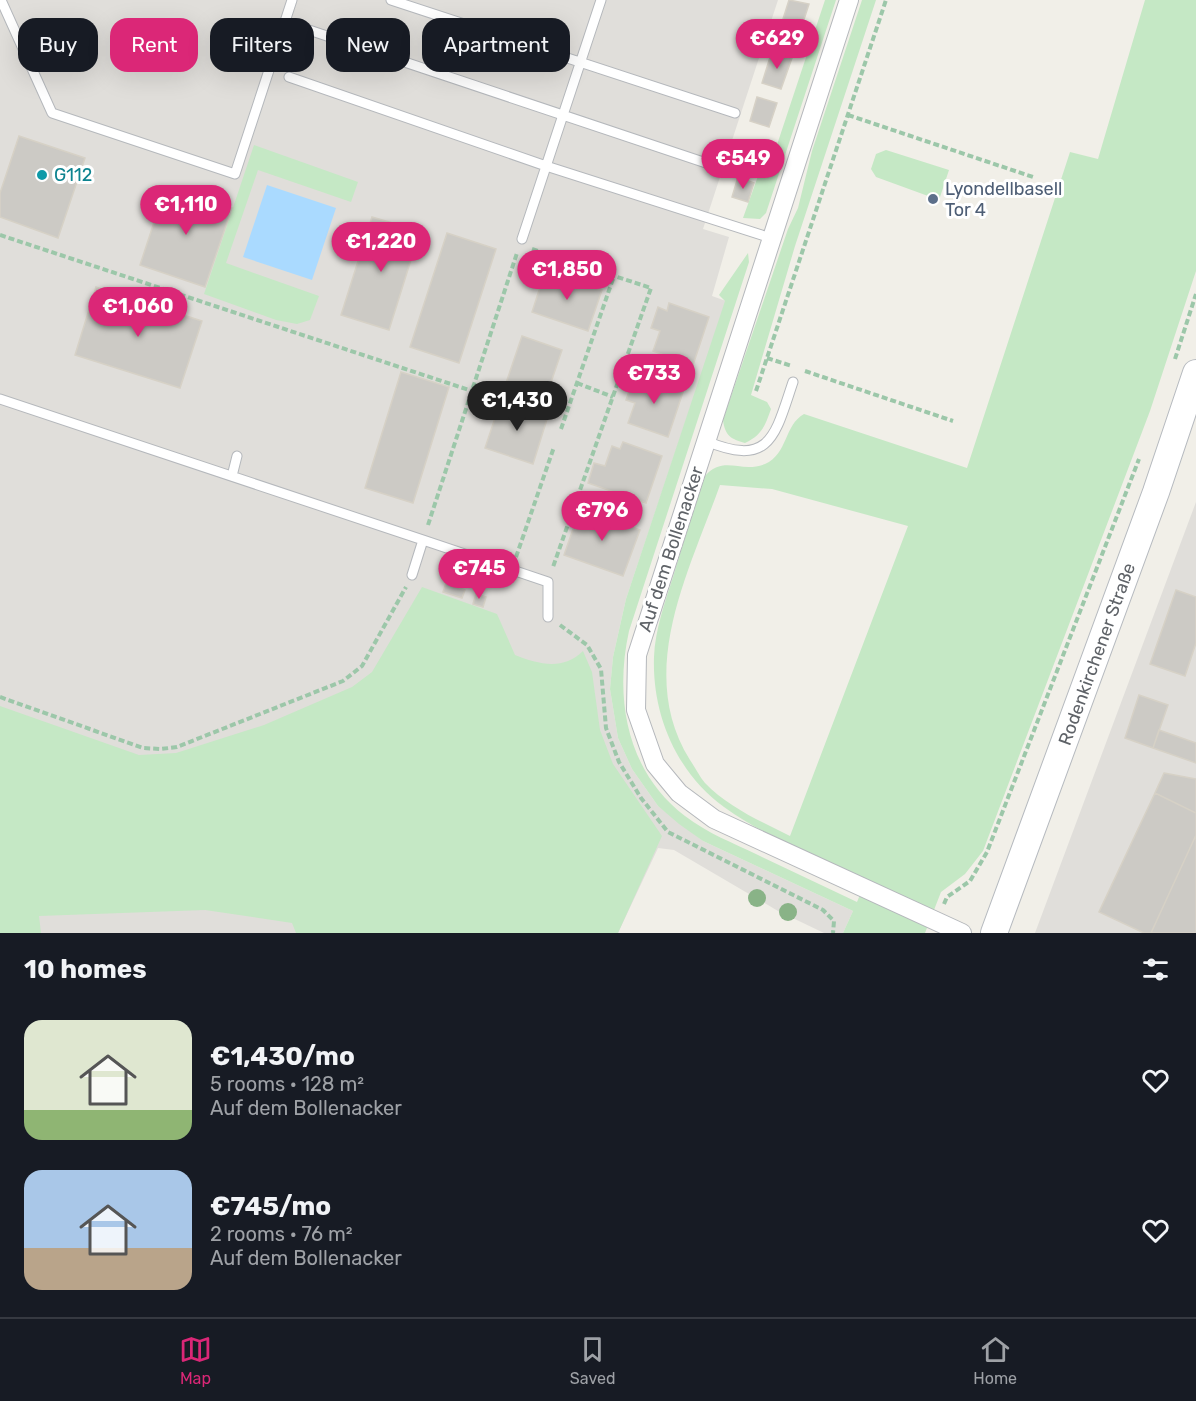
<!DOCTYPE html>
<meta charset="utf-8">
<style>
body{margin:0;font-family:Rubik,sans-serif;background:#20242c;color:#f1f3f6;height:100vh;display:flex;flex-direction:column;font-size:22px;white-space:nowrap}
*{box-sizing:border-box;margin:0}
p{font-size:20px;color:#9ea1a6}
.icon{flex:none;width:33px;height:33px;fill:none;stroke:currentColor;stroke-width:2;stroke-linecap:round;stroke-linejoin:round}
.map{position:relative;height:933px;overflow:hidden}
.panel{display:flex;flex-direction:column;background:#171b24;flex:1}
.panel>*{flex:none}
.top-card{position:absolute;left:18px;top:18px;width:600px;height:54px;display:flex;gap:12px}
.price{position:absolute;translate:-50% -51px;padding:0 14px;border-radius:21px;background:#db2777;color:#fff;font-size:20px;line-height:39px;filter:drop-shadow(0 2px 3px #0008)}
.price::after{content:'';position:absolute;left:50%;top:36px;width:18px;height:14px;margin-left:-9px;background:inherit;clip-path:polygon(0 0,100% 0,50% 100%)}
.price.selected{background:#222;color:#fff}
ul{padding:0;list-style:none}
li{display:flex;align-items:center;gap:18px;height:150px;padding:0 24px}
li span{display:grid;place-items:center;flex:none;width:168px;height:120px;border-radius:18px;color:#555}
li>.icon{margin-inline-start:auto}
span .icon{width:72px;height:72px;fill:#fffc;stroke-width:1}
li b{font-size:26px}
h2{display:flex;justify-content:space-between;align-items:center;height:72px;padding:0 24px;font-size:26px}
.chip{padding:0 21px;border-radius:18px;background:#171b24;box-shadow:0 6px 24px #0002;font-size:21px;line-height:54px}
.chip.selected{background:#db2777;color:#fff}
.menu{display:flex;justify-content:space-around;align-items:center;height:84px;border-top:2px solid #363941;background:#171b24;font-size:16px;color:#9ea1a6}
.menu a{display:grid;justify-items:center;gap:3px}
.menu .selected{color:#db2777}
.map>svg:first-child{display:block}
.industrial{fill:#e0deda}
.green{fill:#c5e8c5;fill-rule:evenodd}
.water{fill:#aadaff}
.building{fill:#cccac5;stroke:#d6d1c6;stroke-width:1.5}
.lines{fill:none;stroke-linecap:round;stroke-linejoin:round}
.lane-casing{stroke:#b5b8bc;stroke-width:11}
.street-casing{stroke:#b5b8bc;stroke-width:20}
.secondary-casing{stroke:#b6babf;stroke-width:28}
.path{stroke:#9cc7a9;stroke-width:4;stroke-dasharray:6 3;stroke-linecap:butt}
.lane{stroke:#fff;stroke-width:9}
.street{stroke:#fff;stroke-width:18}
.secondary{stroke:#fff;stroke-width:26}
.tree{fill:#89b387}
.culture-dot{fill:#0f9aa8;stroke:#fff;stroke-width:2}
.service-dot{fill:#5c6f8a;stroke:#fff;stroke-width:2}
.labels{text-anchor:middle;stroke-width:6;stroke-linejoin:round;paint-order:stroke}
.culture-label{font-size:18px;fill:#0d838f;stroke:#fff;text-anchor:start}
.service-label{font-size:18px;fill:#4e5e75;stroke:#fff;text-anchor:start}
.street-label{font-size:18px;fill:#5f6368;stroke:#fff}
</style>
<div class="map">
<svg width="1196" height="933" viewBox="0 0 1196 933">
<rect width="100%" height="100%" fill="#f1efe8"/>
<!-- industrial -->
<path class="industrial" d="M0 0H778L703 229 729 237 712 296 726 301 626 599 613 657 610 689 618 738 632 769 658 806 703 841 853 911 843 933H824L778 911 674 850 658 848 618 933H0Z
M1196 502V933H1035Z"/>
<!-- green -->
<path class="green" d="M825 0H836L766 213 760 219 743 218 758 176 766 178Z
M862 0H876L795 246 751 395 767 402 771 409C765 426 762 435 745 443 731 439 725 436 723 420L788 229 798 208 812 151Z
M1145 0H1196V271L1150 411 983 851 965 874 941 892 925 933H843L853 911 703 841 679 824 658 806 632 769 618 738 610 689 613 657 626 599 725 301 719 295 748 253 749 262 629 631C614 699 627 772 685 816 707 833 733 843 758 855 791 871 824 886 857 902L866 880C819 857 767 838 724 807 677 773 652 715 654 657 655 630 665 602 673 577 683 543 694 510 704 477 724 454 740 474 765 464 788 454 784 425 804 414L967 468 1070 152 1098 159ZM720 485 772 489 908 526 790 836C760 821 728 807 705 783 699 776 695 767 690 760 635 672 689 572 720 485Z
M254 145 358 182 351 202 258 170 226 263 319 296 310 320 297 324 276 320 204 294Z
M886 150 949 170 939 200 876 177 871 169 876 154Z
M422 587 497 614 515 655C538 664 563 671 583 651L592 672 600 730 613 764 662 836 618 933H296L292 923 205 910 39 916 41 933H0V706L139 755 176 753 264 725 352 687 372 672Z"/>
<!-- water -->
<path class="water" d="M267 185 336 208 312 280 243 257Z"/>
<!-- building -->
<path class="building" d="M789 0 809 4 796 44 777 38Z
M772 51 792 58 781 89 762 83Z
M757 97 777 103 769 127 750 121Z
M19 136 85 158 58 238 0 217V193Z
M738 177 754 183 748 202 732 197Z
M166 186 232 208 205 287 140 265Z
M372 217 420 231 389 330 341 315Z
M447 233 496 249 459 363 410 347Z
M545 272 602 290 588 331 532 312Z
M96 287 202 321 180 388 75 355Z
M669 303 709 317 693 365 653 351 660 331 651 328 658 307 667 311Z
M522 336 562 350 546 397 506 383Z
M401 372 449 387 413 503 365 488Z
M644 376 684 389 668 437 628 423 635 403 626 400 633 380 641 383Z
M501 400 548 416 533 464 485 448Z
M623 442 662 456 646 503 588 483 594 463 605 466 612 446 620 449Z
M580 509 640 530 623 576 564 555Z
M446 583 465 590 462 598 443 592Z
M1176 590 1196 597V643L1185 676 1150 664Z
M476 594 486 597 483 607 473 604Z
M1139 695 1168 705 1153 748 1125 738Z
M1159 730 1196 743V763L1153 748Z
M1164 773 1196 779V813L1155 793Z
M1155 793 1196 813V835L1151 933H1144L1099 912Z
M1196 835V933H1151Z"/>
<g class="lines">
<defs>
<path id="lane" d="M1 0 52 113 235 174 292 0
M391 0 735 113
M303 28 718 167
M289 77 546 166 771 238
M522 239 601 0
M0 399 423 540 412 575
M706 441C771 468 775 435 793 382
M232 476 237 456
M423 540 548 582V617"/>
<path id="street" d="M849 0 637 655 636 710 655 764 679 793 714 819 962 933"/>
<path id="secondary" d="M994 933 1156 492 1196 373"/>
</defs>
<!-- lane casing -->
<use href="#lane" class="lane-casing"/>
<!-- street casing -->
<use href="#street" class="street-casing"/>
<!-- secondary casing -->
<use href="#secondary" class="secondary-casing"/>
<!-- path -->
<path class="path" d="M848 115 1033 177
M0 235 472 391
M532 249 651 288 553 567
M767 358 792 366
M1175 359 1196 294
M805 371 953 421
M577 383 613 397
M756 391 886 0
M561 429 614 276
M428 525 517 253
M516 557 554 447
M560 625 587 645 601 669 606 728 619 762 641 798 668 832 823 910 834 921 833 933
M0 697 143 748 161 749 177 747 343 681 362 666 406 587
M944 904 947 897 970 881 987 852 1139 459"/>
<!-- lane -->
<use href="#lane" class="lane"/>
<!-- street -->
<use href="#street" class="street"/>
<!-- secondary -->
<use href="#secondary" class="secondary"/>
</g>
<!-- trees -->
<g class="tree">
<circle cx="757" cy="898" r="9"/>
<circle cx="788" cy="912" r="9"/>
</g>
<!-- markers -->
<circle class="culture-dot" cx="42" cy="175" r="6"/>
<circle class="service-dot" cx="933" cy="199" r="6"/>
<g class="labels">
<!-- culture labels -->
<g class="culture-label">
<text x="54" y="181">G112</text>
</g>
<!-- service labels -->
<g class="service-label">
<text x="945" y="195">Lyondellbasell<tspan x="945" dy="21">Tor 4</tspan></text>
</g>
<!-- street labels -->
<g class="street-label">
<text transform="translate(671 549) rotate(-72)" y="6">Auf dem Bollenacker</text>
<text transform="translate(1097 654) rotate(-70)" y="6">Rodenkirchener Straße</text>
</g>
</g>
</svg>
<b class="price" style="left:777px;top:70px">€629</b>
<b class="price" style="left:743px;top:190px">€549</b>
<b class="price" style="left:186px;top:236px">€1,110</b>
<b class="price" style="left:381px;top:273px">€1,220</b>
<b class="price" style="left:567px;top:301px">€1,850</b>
<b class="price" style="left:138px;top:338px">€1,060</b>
<b class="price" style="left:654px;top:405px">€733</b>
<b class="price selected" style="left:517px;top:432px">€1,430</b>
<b class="price" style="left:602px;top:542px">€796</b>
<b class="price" style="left:479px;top:600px">€745</b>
<div class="top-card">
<a class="chip">Buy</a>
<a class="chip selected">Rent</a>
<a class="chip">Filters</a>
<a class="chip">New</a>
<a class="chip">Apartment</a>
</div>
</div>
<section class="panel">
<h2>10 homes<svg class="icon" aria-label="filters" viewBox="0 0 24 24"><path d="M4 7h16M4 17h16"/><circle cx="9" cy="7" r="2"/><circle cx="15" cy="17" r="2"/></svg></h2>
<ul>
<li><span style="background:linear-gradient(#dfe7d0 75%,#8fb573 0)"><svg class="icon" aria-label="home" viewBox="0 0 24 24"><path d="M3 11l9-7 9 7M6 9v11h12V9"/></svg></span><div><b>€1,430/mo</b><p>5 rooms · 128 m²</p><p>Auf dem Bollenacker</p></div><svg class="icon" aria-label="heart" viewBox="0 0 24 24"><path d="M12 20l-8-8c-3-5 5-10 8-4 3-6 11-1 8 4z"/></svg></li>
<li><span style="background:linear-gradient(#a9c7e8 65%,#b9a48a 0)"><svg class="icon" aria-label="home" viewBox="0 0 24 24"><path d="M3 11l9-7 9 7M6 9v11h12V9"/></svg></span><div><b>€745/mo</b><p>2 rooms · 76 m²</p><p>Auf dem Bollenacker</p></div><svg class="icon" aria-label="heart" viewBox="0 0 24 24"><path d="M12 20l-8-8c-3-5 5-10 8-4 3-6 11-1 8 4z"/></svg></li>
</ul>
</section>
<nav class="menu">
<a class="selected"><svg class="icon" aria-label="map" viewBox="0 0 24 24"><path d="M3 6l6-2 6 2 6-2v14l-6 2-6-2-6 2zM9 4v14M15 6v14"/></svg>Map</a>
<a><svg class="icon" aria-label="saved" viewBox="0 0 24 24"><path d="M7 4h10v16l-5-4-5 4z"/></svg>Saved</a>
<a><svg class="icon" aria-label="home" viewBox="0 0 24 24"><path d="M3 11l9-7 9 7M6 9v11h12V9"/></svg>Home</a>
</nav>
